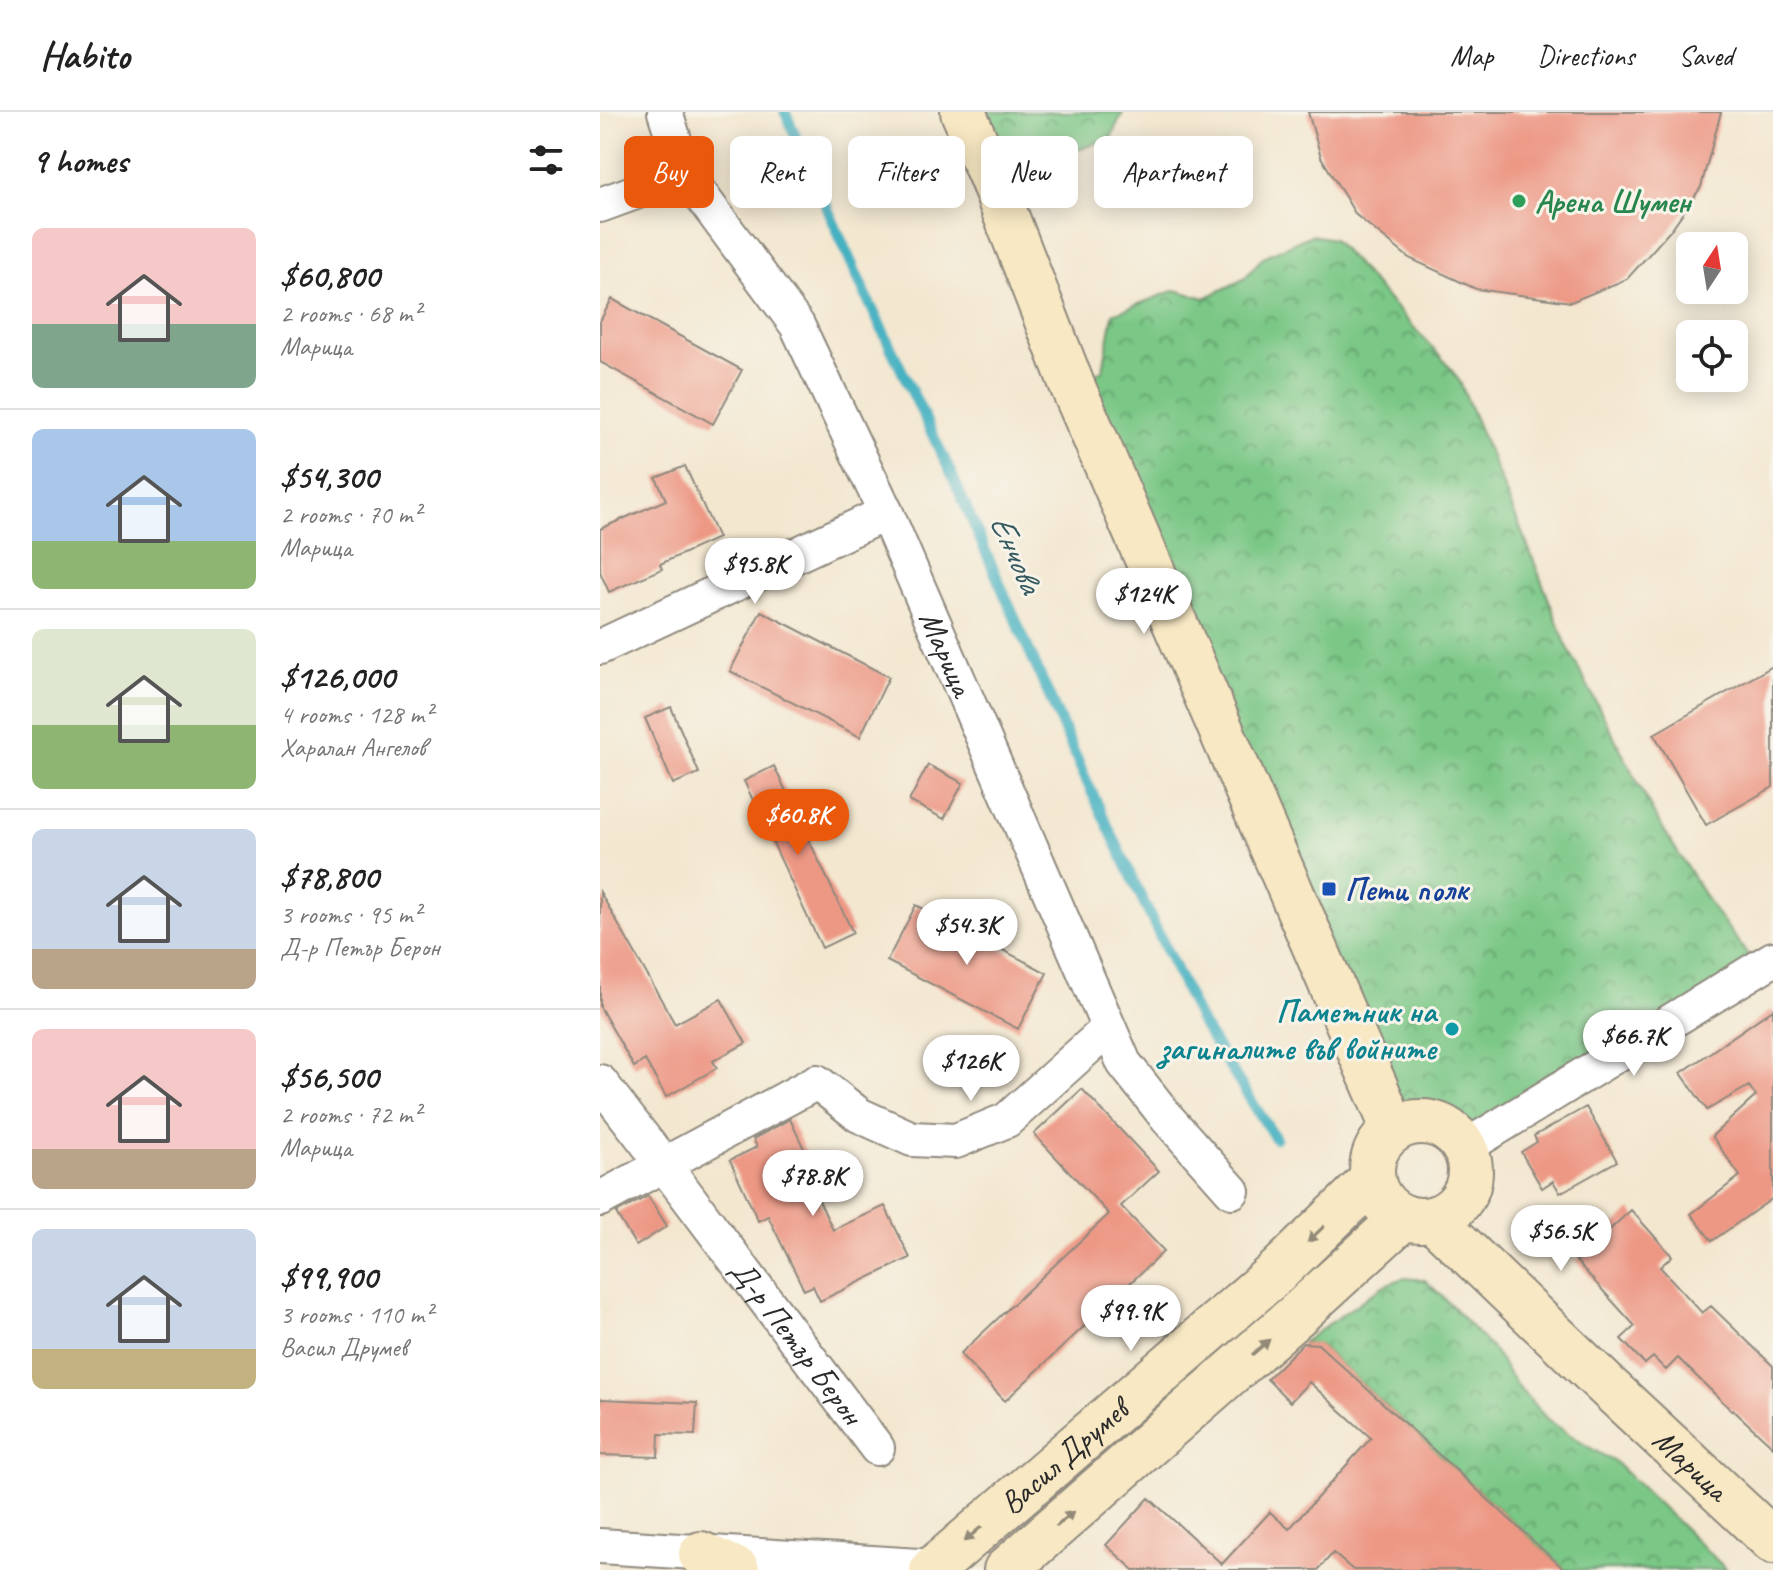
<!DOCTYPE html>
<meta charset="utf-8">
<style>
body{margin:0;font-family:Caveat,sans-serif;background:#f2f2f2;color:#222;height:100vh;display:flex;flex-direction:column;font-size:30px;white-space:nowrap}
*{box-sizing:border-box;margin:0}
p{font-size:26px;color:#767676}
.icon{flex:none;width:44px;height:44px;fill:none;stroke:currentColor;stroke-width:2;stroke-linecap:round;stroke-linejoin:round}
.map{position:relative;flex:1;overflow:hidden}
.sheet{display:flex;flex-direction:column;background:#fff;width:600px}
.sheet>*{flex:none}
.top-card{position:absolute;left:24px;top:24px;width:760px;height:72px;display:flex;gap:16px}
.needle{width:52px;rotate:12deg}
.tools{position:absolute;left:1076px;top:120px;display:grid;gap:16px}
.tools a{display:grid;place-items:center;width:72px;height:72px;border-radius:12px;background:#fff;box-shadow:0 4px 20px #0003;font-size:40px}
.price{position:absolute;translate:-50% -68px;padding:0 18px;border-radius:28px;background:#fff;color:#222;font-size:26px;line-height:52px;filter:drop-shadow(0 2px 4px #0008)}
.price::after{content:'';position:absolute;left:50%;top:48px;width:24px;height:18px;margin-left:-12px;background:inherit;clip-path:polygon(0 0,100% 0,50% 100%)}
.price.current{background:#ea580c;color:#fff}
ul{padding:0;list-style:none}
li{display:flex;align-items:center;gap:24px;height:200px;padding:0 32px}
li+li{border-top:2px solid #e0e0e0}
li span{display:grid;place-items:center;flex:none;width:224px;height:160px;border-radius:12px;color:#555}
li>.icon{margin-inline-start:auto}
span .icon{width:96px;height:96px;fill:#fffc;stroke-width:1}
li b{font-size:34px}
h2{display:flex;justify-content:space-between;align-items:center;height:96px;padding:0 32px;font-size:34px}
.tag{padding:0 28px;border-radius:12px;background:#fff;box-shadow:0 4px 20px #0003;font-size:28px;line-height:72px}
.tag.current{background:#ea580c;color:#fff}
header{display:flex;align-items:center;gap:48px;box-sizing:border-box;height:112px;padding:0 40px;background:#fff;border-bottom:2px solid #e0e0e0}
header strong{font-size:38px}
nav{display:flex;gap:44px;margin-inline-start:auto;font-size:28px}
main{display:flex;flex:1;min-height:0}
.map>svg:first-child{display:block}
.park{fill:url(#park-crowns);stroke:#527958;stroke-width:2}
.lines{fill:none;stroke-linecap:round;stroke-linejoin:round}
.stream{stroke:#44b1c1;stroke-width:11}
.building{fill:#ed9885}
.street-casing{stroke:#8f897e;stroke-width:38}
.secondary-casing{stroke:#8f897e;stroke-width:48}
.street{stroke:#fff;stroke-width:34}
.secondary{stroke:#f8e8c3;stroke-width:44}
.oneway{fill:#928a77}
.leisure-dot{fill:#2e9e5b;stroke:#f7f3e8;stroke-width:3}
.transit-dot{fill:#1a4fb4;stroke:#f7f3e8;stroke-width:3}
.culture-dot{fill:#0f9aa8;stroke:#f7f3e8;stroke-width:3}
.labels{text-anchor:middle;stroke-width:6;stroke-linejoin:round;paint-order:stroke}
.leisure-label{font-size:32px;font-weight:bold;fill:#27864d;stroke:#f7f3e8;text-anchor:start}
.street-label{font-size:32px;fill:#2b2b2b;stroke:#f7f3e8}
.transit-label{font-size:32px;font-weight:bold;fill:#164399;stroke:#f7f3e8;text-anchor:start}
.culture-label{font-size:32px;font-weight:bold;fill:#0d838f;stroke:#f7f3e8;text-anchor:end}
.water-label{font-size:34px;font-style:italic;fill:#345a60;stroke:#f7f3e8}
</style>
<header>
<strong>Habito</strong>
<nav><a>Map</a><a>Directions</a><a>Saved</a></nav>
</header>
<main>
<section class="sheet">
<h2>9 homes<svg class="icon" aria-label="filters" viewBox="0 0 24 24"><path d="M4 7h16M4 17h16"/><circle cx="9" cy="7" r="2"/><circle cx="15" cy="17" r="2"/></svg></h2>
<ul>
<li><span style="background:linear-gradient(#f6c9c9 60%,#7fa58c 0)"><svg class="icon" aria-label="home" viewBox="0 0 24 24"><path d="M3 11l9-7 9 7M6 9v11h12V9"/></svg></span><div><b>$60,800</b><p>2 rooms · 68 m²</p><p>Марица</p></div></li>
<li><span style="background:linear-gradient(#a9c7e8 70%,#8fb573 0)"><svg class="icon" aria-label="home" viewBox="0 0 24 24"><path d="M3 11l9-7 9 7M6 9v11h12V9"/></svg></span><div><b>$54,300</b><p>2 rooms · 70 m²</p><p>Марица</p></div></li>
<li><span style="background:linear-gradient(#dfe7d0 60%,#8fb573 0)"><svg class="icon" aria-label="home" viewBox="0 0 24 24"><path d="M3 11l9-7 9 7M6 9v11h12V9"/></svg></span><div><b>$126,000</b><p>4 rooms · 128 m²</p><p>Харалан Ангелов</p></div></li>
<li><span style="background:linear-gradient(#c9d6e8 75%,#b9a48a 0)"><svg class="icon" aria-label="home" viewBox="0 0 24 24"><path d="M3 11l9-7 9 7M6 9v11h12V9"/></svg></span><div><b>$78,800</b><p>3 rooms · 95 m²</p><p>Д-р Петър Берон</p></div></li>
<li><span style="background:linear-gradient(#f6c9c9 75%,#b9a48a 0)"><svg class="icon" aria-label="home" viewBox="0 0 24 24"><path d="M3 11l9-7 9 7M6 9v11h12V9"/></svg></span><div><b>$56,500</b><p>2 rooms · 72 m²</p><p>Марица</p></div></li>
<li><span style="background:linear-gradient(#c9d6e8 75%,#c2b280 0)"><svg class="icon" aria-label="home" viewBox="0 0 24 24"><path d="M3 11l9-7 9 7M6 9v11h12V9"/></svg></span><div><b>$99,900</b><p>3 rooms · 110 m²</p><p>Васил Друмев</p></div></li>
</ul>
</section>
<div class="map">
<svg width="1173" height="1458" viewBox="0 0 1173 1458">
<defs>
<pattern id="park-crowns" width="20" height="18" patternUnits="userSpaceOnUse" patternTransform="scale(2)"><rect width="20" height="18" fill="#7ac786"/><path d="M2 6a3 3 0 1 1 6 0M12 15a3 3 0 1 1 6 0" fill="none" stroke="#64a26e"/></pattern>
</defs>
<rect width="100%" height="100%" fill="#f7f3e8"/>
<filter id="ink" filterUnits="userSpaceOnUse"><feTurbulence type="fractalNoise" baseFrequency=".0125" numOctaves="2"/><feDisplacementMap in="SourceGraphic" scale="16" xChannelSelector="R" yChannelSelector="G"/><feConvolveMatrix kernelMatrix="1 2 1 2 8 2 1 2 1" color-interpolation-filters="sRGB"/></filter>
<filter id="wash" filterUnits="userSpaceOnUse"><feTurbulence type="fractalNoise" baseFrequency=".006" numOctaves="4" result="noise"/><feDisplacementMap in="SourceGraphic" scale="32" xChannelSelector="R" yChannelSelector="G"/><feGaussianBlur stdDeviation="1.8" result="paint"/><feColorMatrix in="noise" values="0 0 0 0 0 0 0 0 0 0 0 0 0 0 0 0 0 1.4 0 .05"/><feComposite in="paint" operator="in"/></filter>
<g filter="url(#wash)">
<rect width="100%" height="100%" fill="#f3e7d0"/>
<!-- park -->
<path class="park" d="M363 0H523L511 26 456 46 418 41 391 65Z
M711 123 733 127 849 254 860 270 931 442 966 532 1055 704 1112 795 1158 856 864 1036 833 1012 794 1018 472 273 503 258 513 202 575 178 605 186 644 167 663 145Z
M803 1166 825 1168 849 1191 895 1240 917 1274 947 1307 979 1329 1016 1351 1127 1458H965L718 1232 702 1231 783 1174Z"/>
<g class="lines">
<!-- stream -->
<path class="stream" d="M185 0 266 184 351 361 487 670 599 907 675 1026"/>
</g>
<g id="blocks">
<!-- building -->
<path class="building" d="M708 0H1121L1101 75 1070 119 1027 167 971 190 876 177 809 146 756 103 721 45Z
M12 187 142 258 113 312 0 250V209Z
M85 354 118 426 60 452 62 457 9 480 0 460V417L66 388 56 366Z
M161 499 289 565 260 625 130 559Z
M1173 554V675L1106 713 1054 622Z
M71 595 99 661 73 672 45 606Z
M328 653 363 671 344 707 309 689Z
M174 654 253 821 222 836 144 669Z
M0 780 75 912 121 887 146 931 113 949 117 956 66 985 45 948 34 955 0 895Z
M316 793 447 861 418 917 287 849Z
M1173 897V1086L1112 1129 1091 1102 1140 1064 1112 1024 1156 984 1149 974 1107 998 1081 961Z
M482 977 559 1059 521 1094 564 1139 405 1289 360 1242 509 1102 434 1022Z
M986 995 1017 1049 960 1081 953 1069 942 1076 921 1040 937 1030 934 1024Z
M190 1007 214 1058 206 1061 233 1118 285 1094 310 1146 220 1189 213 1174 204 1178 168 1104 158 1109 130 1048 157 1035 153 1027Z
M48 1084 67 1114 36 1134 16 1101Z
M1031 1098 1072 1144 1060 1155 1102 1201 1111 1194 1173 1254V1335L1133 1298 1132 1299 1078 1246 1066 1258 1053 1245 1045 1252 1021 1227 1035 1214 976 1149Z
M703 1231 718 1232 965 1458H753L733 1441 718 1458H534L506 1433 549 1386 622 1452 670 1400 689 1417 771 1326 709 1270 690 1290 667 1267Z
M0 1287 97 1291 95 1323 59 1322 58 1345 0 1343Z"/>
</g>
</g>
<g filter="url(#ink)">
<use href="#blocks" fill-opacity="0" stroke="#8f897e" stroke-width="2"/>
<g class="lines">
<defs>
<g id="street">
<path id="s1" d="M65 0 85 62 197 213 286 401 524 951 568 1007 632 1079"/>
<path d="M0 93 85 62"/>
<path d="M0 535 286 401"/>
<path id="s2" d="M0 970 64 1053 277 1336"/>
<path d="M864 1036 1173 847"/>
<path d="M0 1087 217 970 259 1003 312 1027 356 1029 407 1008 508 917"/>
<path d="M0 1434 335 1455 339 1458"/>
</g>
<g id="secondary">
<path d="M363 0 391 65 472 273 794 1018"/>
<circle cx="821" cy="1059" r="49"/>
<path id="s3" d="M833 1107 1008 1275 1173 1429"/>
<path d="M101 1442 137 1458"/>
<path id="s4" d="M332 1458 678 1159 772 1068"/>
<path d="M406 1458 700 1200 804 1105"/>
</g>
</defs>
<!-- street casing -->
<use href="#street" class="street-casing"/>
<!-- secondary casing -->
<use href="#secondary" class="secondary-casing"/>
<!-- street -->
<use href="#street" class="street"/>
<!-- secondary -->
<use href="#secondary" class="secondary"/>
</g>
<!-- one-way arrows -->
<defs><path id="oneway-solid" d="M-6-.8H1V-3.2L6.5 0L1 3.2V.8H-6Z" transform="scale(2)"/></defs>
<g class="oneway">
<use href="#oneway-solid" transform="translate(716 1122) rotate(136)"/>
<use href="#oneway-solid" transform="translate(661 1235) rotate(-41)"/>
<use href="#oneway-solid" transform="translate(465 1407) rotate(-41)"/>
<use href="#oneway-solid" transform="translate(373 1422) rotate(139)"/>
</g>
</g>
<!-- markers -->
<circle class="leisure-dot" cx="919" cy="89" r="8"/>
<rect class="transit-dot" x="721" y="769" width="16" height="16" rx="4"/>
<circle class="culture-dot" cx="852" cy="917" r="8"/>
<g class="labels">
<!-- leisure labels -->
<g class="leisure-label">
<text x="935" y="100">Арена Шумен</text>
</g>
<!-- street labels -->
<g class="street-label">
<text dy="11" stroke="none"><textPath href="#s1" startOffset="614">Марица</textPath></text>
<text dy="11" stroke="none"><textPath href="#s2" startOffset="326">Д-р Петър Берон</textPath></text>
<text dy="11" stroke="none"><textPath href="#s4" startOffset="174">Васил Друмев</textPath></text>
<text dy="11" stroke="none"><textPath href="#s3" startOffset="356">Марица</textPath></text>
</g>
<!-- transit labels -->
<g class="transit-label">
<text x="745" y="788">Пети полк</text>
</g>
<!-- culture labels -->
<g class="culture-label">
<text x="836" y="910">Паметник на<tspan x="836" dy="37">загиналите във войните</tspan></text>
</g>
<!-- water labels -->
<g class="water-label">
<text transform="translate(417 441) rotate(66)" y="12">Енчова</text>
</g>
</g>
</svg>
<div class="tools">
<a><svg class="needle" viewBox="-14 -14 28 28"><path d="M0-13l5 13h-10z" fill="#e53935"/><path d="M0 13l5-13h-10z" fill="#767676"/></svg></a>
<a><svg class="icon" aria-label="locate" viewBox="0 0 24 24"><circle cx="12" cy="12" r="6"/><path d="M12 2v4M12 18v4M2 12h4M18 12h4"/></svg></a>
</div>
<b class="price" style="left:155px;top:494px">$95.8K</b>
<b class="price" style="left:544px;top:524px">$124K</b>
<b class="price current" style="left:198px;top:745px">$60.8K</b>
<b class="price" style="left:367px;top:855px">$54.3K</b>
<b class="price" style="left:1034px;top:966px">$66.7K</b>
<b class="price" style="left:371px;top:991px">$126K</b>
<b class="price" style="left:213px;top:1106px">$78.8K</b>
<b class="price" style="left:961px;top:1161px">$56.5K</b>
<b class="price" style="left:531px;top:1241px">$99.9K</b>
<div class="top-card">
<a class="tag current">Buy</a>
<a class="tag">Rent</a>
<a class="tag">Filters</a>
<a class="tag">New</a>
<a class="tag">Apartment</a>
</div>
</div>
</main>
